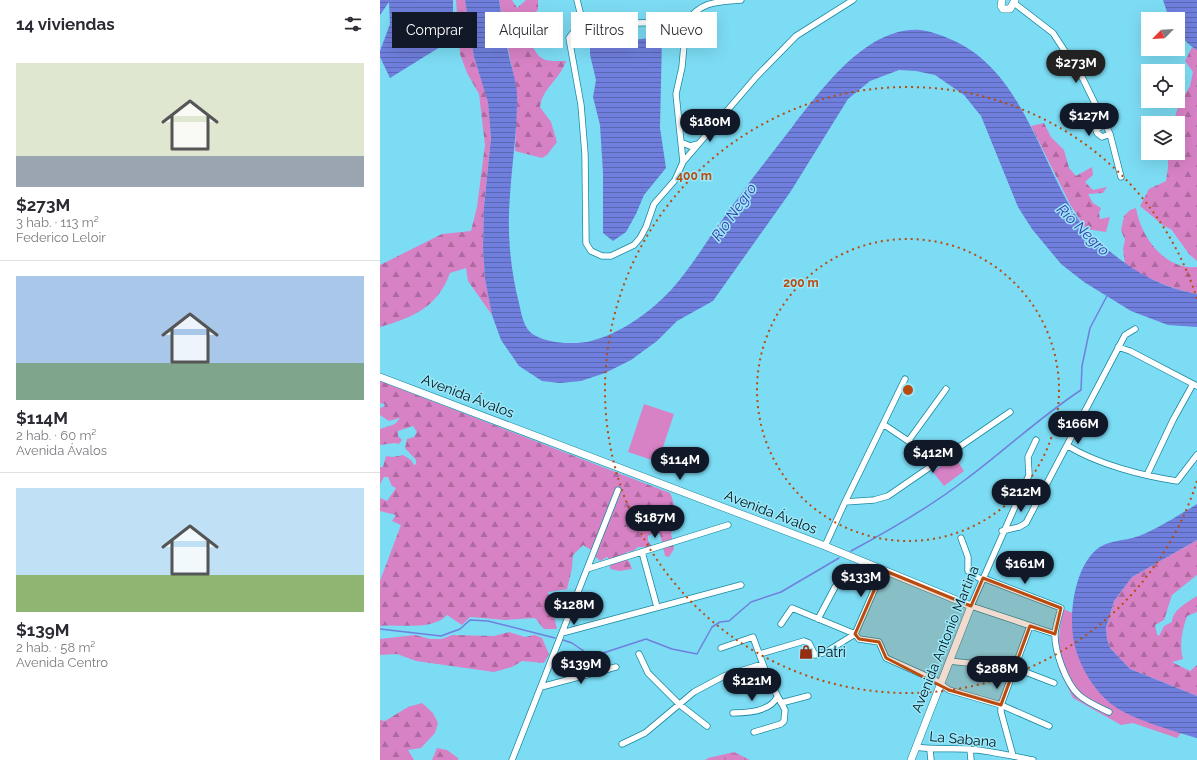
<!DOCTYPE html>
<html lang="es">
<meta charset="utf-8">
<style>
body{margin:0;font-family:Raleway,sans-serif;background:#f7f7f7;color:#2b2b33;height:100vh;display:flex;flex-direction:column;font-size:15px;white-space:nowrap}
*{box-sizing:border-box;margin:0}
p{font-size:13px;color:#7c7c81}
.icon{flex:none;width:22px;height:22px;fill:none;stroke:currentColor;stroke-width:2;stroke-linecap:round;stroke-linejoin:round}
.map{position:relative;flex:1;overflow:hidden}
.details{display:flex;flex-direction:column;background:#fff;width:380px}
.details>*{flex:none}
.banner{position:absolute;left:12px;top:12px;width:380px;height:36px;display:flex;gap:8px}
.needle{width:26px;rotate:246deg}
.controls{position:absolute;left:761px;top:12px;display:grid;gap:8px}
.controls a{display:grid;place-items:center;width:44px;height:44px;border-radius:0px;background:#fff;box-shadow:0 4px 16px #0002;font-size:20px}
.price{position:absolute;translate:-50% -34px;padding:0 9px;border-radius:14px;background:#111827;color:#fff;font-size:13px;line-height:26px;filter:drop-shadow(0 1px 2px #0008)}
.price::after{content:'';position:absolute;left:50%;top:24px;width:12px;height:9px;margin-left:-6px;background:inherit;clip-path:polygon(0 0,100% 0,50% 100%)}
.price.active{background:#222;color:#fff}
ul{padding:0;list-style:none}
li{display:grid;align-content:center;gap:8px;height:212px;padding:0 16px}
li+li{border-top:1px solid #e1e1e2}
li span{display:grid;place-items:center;height:124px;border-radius:0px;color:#555}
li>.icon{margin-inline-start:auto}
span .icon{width:72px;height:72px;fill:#fffc;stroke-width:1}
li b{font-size:17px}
h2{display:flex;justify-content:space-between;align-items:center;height:48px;padding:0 16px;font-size:17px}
.pill{padding:0 14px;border-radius:0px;background:#fff;box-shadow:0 4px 16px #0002;font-size:14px;line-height:36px}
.pill.active{background:#111827;color:#fff}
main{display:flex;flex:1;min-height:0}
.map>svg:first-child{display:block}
.forest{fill:url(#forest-firs)}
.wetland{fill:url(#wetland-marsh)}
.park{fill:#d882c6}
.water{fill:url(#water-rules)}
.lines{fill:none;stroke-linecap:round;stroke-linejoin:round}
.stream{stroke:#707fdd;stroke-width:1.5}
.minor-casing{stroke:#19889e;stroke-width:7}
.tertiary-casing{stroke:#19889e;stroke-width:8}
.minor{stroke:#fff;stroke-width:5.5}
.tertiary{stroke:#fff;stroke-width:7}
.marked{fill:#ba4b0e;fill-opacity:0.2;stroke:#ba4b0e;stroke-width:3;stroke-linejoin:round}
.ring{fill:none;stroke:#ba4b0e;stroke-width:2;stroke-dasharray:2 4}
.labels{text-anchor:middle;stroke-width:3;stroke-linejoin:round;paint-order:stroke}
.street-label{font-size:14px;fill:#011317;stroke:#9ce7f9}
.poi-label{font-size:14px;fill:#011317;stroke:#9ce7f9;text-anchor:start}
.water-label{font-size:15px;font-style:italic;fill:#383ba9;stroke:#9ce7f9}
.centre{fill:#ba4b0e;stroke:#9ce7f9;stroke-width:2}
.ring-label{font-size:12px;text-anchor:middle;font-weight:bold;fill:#ba4b0e;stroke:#9ce7f9;stroke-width:3;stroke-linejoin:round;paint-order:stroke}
</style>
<main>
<section class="details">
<h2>14 viviendas<svg class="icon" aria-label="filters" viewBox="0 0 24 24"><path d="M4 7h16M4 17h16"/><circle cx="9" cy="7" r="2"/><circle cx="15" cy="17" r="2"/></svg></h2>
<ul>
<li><span style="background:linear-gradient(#dfe7d0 75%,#9aa5b1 0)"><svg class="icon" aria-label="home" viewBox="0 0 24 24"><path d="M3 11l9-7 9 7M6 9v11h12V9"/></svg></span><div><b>$273M</b><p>3 hab. · 113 m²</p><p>Federico Leloir</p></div></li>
<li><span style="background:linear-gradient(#a9c7e8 70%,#7fa58c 0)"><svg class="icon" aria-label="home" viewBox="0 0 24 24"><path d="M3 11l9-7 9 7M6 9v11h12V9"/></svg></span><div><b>$114M</b><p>2 hab. · 60 m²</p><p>Avenida Ávalos</p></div></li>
<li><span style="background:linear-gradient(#bfe0f5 70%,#8fb573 0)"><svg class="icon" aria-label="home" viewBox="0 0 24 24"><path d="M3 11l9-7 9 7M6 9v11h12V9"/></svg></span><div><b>$139M</b><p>2 hab. · 58 m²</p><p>Avenida Centro</p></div></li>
</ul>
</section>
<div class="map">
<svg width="817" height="760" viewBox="0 0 817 760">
<defs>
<pattern id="forest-firs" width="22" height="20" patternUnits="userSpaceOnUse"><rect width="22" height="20" fill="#d882c6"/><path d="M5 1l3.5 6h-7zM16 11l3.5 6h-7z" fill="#ad69a0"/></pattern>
<pattern id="wetland-marsh" width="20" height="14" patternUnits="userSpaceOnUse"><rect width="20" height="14" fill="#d882c6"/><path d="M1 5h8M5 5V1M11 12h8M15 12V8" fill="none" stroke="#ad69a0"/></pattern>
<pattern id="water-rules" width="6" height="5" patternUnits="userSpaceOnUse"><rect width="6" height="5" fill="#707fdd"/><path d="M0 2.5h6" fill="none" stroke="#5a67b2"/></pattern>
</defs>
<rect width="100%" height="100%" fill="#7cdcf4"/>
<!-- forest -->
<path class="forest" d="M76 0H85L94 57 108 101 111 138 104 207 103 247 105 279 112 315 88 281 86 268 70 273C58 307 32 318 0 327V265L62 234 91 231 97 207 105 145 99 94 87 73 80 54Z
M119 0H132L137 8 146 0H158V9L152 18 160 29 151 43C160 63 166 61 186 61 179 81 163 87 160 107L171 122 177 142 167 155 162 158 135 151 137 95Z
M812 47 817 50V261L809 254 791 229 784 226 760 206 769 189 786 181 788 168V153H798V123H793L799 104 810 86 813 72 805 61Z
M664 123 671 137 684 150 689 168 696 176 712 167 713 175 705 182 713 190 727 187 723 193 708 194 713 203 721 208 719 213 720 219 730 217 726 232 706 229 691 206 651 126Z
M756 208C761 237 784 270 817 267V294C790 289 768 279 745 264L743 249 745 240 741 230 744 216 750 210Z
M0 381 290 493C295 504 299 522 291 533L294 549 289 557 285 556 280 534 275 532 268 536V541L271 545V550L265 547H258L253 551 247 552 244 555 250 563 252 569 240 571 230 569V560L227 557 220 561 216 557 219 548 211 550 203 545 193 555 192 568 187 589 168 592 177 629H164L155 618 126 620 90 617 82 625 67 615C52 631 20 624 0 626V581L21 525 12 521 16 515 0 511V498L7 501 16 488 12 486 8 477H4L0 484V467H3L6 456 13 457 23 455 31 460 34 465 36 464V460L25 448 27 439 34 437 37 432 33 426 18 431V436L22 440 19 444 15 443 0 445V429L15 424 20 418 9 421 0 415V408L5 406 4 404 0 403Z
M817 540V575L792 595 784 620 775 625 777 634 779 636 784 626 792 622C792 610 808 602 817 596V612L807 616C802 631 799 644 803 659L792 662 810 671 817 665V696L750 669 730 648 727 639 726 628 734 601 752 577Z
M129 632 145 637 155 635 162 638 169 654 164 663 142 661 132 667 114 672 36 661 17 654 0 655V639L35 635 50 639H62L72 635 114 636Z
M42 703 53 713 58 723 55 733 41 748 28 750 34 760H0V720L5 721 28 707Z
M57 748 67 750 78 758V760H52Z"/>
<!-- wetland -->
<path class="wetland" d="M354 752 370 760H325L328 758Z"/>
<!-- park -->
<path class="park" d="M264 404 294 414 278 462 248 452Z
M574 456 584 471 564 486 553 472Z
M683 609 693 613 694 639 717 689 738 708 801 733 797 738 753 723 741 725 693 698 679 670 678 643Z"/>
<!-- water -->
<path class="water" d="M0 0H73V39L10 78 0 57V51L10 24 9 2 0 15Z
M85 0H119C122 19 125 38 129 56 132 70 138 86 137 100 137 132 132 163 130 195 127 231 130 268 139 303 141 312 143 325 150 332 163 344 196 345 211 341 242 333 270 312 291 290 310 269 324 245 340 223 363 190 388 158 413 126 441 90 487 26 540 30 550 31 561 35 570 39 643 69 660 164 700 222 707 233 718 241 727 249 754 272 782 288 817 294V327L788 325 751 311 704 282 681 264 652 229 638 207 601 116 584 95 555 75 536 71 519 70 490 81 468 99 411 191 333 301 297 321 277 341 251 360 225 373 201 381 180 383 162 381 139 366 121 340 112 315 105 279 103 247 104 207 111 138 108 102 94 57Z
M783 0H817V50C804 42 798 34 798 19L789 18Z
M282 37 280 128 286 168 264 195 256 214 246 232 233 241 223 233V173L220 125 213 97 216 80 210 55V43L225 39 239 41Z
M817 504V540L752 577 734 601 726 628 727 639 730 648 750 669 817 696V738C793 731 758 721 737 708 718 696 702 671 696 650 687 622 693 570 716 550 727 540 745 541 759 536 779 528 799 515 817 504Z"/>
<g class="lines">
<!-- stream -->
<path class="stream" d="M471 551C510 530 550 507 585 480 624 451 660 417 701 390L702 366 710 328 728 294
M0 629 61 636 80 629 90 620 108 621 175 638
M183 640 192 643 208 654H220L266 639 292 649 317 654 332 627 340 622 349 621 371 602 401 592 459 558"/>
<defs>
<path id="minor" d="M197 0 203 24
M361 0C336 2 322 1 306 22L203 24 197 27 189 38 201 105 205 154 206 243 211 251 222 256H231L254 245 260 238 266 227 274 204 295 180 303 162 376 77 416 36 473 0
M634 3 673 33 703 79 730 134 741 177
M724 124 716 130 717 133 722 137 730 134
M303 143 310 146 318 144
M303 162 296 94 302 67 306 22
M738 347 750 351 817 386
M503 424 558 461
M529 440 566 389
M656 440 648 457 649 475 591 606 675 634
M688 446C717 464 763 476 797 481L817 455
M767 475 793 420 813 384
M465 502 494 500 508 496 630 412
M622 531 639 527 646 523 745 335 755 329
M581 538 588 557V571L602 580
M445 546 465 502 525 379
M262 552 277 607
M207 569 348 525
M603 578 681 608C679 616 676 625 675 633 674 650 686 684 699 695 708 703 719 707 729 712
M438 619 455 587
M401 624 412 608 475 634 479 639 499 642 506 658 555 680 569 690 621 705 669 726
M182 633 361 585
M341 648 373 637 388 678 405 710 404 721 401 724 374 732
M259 654 268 673 300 705 327 726
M380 654 424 641 429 643 435 655 446 652 475 634 503 570
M569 661 635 668 674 683
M161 687 236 667
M401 703 428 696
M353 713C367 713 391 711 397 697
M242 744 265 733 314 692 344 676 383 664
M536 747C553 750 570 748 588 749 610 751 632 756 653 760
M590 749 591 760
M550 750 551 760
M633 756 621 712V705L650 626
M132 760 238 490"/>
<path id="tertiary" d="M622 0 621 6 623 9H630L635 0
M0 377 445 546 591 606 531 760"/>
</defs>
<!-- minor casing -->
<use href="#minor" class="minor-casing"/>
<!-- tertiary casing -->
<use href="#tertiary" class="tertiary-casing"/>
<!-- minor -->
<use href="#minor" class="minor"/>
<!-- tertiary -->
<use href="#tertiary" class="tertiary"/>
</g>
<!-- marked area -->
<path class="marked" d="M503 570 591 606 603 578 681 608 675 634 650 626 621 705 569 690 506 658 499 642 479 639 475 634Z"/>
<!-- distance rings -->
<g class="ring">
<circle cx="528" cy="390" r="151"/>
<path d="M817 481A303 303 0 1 1 817 299"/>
</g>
<!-- icons -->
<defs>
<symbol id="shop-bare" viewBox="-9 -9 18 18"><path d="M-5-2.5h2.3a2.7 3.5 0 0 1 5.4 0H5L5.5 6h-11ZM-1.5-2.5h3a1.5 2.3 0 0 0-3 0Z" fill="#952d11" stroke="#9ce7f9" stroke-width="2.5" paint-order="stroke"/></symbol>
</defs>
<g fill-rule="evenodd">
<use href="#shop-bare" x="416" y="642" width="20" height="20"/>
</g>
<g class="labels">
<!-- street labels -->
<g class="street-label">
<text transform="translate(88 396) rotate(21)" y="5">Avenida Ávalos</text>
<text transform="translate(391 512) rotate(21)" y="5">Avenida Ávalos</text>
<text transform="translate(565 639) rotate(-68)" y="5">Avenida Antonio Martina</text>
<text transform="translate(583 739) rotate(5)" y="5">La Sabana</text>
</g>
<!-- poi labels -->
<g class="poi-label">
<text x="437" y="657">Patri</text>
</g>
<!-- water labels -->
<g class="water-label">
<text transform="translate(354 212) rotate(-55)" y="5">Río Negro</text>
<text transform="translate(703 230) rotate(44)" y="5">Río Negro</text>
</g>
</g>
<circle cx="528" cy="390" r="6" class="centre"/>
<g class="ring-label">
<text x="314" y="180">400 m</text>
<text x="421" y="287">200 m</text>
</g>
</svg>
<div class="controls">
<a><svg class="needle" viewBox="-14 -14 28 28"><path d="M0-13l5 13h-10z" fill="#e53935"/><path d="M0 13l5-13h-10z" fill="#7c7c81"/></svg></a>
<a><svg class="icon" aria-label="locate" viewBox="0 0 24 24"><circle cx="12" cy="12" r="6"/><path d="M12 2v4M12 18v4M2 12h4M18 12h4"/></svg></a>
<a><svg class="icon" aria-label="layers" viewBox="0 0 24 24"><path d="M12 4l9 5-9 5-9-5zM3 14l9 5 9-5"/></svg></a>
</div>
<b class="price active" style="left:696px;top:84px">$273M</b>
<b class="price" style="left:709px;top:137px">$127M</b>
<b class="price" style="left:330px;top:143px">$180M</b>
<b class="price" style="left:698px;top:445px">$166M</b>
<b class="price" style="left:553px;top:474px">$412M</b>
<b class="price" style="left:300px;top:481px">$114M</b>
<b class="price" style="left:641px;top:513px">$212M</b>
<b class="price" style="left:275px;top:539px">$187M</b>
<b class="price" style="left:645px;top:585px">$161M</b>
<b class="price" style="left:481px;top:598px">$133M</b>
<b class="price" style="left:194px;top:626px">$128M</b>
<b class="price" style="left:201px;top:685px">$139M</b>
<b class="price" style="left:617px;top:690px">$288M</b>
<b class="price" style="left:372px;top:702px">$121M</b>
<div class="banner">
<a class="pill active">Comprar</a>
<a class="pill">Alquilar</a>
<a class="pill">Filtros</a>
<a class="pill">Nuevo</a>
</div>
</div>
</main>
